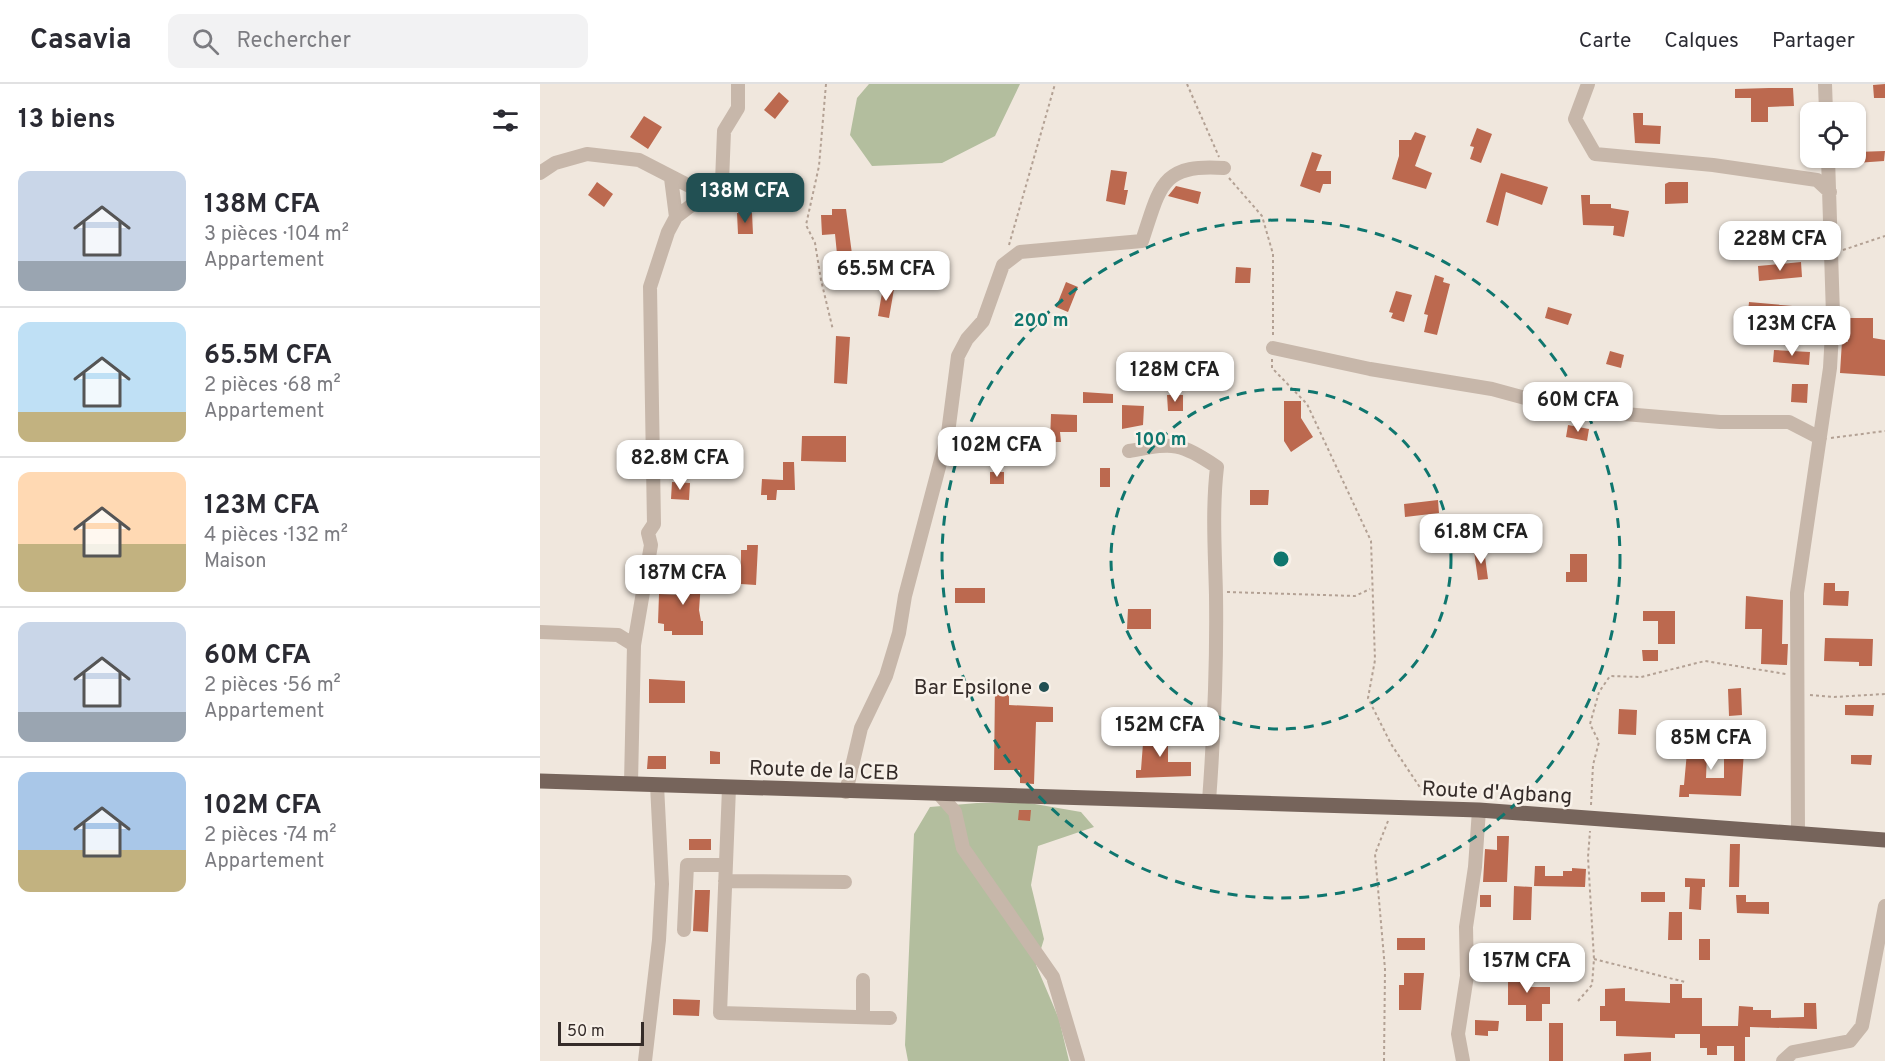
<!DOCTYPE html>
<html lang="fr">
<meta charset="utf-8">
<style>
body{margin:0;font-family:Overpass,sans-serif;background:#f2f2f3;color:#2b2b33;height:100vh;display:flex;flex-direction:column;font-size:22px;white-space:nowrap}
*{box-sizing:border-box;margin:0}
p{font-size:20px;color:#7c7c81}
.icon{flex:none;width:33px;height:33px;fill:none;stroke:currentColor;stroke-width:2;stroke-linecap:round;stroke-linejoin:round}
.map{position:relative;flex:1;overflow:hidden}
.details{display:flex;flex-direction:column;background:#fff;width:540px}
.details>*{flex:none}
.controls{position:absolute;left:1260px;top:18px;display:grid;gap:12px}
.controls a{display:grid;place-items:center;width:66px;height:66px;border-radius:12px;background:#fff;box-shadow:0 2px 4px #0004;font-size:30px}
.scale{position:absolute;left:18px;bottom:15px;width:86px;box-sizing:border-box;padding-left:6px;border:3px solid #352c29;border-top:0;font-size:16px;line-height:21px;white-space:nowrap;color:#352c29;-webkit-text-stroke:4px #f8f1e9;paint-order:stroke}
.price{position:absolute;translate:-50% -51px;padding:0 14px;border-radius:12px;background:#fff;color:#222;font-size:20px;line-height:39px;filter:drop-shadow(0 2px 3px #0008)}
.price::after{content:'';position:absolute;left:50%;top:36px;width:18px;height:14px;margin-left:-9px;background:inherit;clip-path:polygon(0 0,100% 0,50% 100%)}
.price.active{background:#225053;color:#fff}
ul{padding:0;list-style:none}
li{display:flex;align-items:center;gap:18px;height:150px;padding:0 18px}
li+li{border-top:2px solid #e1e1e2}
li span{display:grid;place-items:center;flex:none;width:168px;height:120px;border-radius:12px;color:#555}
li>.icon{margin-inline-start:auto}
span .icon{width:72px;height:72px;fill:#fffc;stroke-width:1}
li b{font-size:26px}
h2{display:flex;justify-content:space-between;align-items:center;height:72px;padding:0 18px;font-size:26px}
header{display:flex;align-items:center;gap:36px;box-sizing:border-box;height:84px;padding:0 30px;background:#fff;border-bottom:2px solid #e1e1e2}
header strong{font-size:28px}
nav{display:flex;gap:33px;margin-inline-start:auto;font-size:21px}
.search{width:420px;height:54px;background:#f2f2f3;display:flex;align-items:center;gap:15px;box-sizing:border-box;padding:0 21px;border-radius:12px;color:#7c7c81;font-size:22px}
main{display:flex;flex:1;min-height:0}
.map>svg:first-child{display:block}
.green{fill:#b3be9e}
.building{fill:#bc694f}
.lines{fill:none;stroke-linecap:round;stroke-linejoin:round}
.path{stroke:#b3a194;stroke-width:2;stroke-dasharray:3 3;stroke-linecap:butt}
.minor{stroke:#c7b7aa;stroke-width:14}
.major{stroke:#76645b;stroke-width:15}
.ring{fill:none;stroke:#0f766e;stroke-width:3;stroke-dasharray:10 8}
.poi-dot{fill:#225053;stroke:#f8f1e9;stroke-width:2}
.labels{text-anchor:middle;stroke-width:5;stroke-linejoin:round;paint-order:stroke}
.poi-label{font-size:21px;fill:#352c29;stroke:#f8f1e9;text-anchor:end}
.street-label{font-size:21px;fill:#352c29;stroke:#f8f1e9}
.centre{fill:#0f766e;stroke:#f8f1e9;stroke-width:3}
.ring-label{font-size:18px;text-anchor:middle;font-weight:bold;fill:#0f766e;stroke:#f8f1e9;stroke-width:5;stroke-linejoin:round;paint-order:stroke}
</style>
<header>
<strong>Casavia</strong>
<div class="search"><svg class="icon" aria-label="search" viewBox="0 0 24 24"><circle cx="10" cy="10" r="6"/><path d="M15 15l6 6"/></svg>Rechercher</div>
<nav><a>Carte</a><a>Calques</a><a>Partager</a></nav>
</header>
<main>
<section class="details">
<h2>13 biens<svg class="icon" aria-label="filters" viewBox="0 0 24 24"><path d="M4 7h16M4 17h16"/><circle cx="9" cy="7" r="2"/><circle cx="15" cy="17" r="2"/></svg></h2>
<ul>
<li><span style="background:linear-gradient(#c9d6e8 75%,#9aa5b1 0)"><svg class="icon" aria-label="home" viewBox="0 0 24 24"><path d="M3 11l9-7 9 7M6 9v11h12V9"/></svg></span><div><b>138M CFA</b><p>3 pièces · 104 m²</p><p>Appartement</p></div></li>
<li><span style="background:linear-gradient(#bfe0f5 75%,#c2b280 0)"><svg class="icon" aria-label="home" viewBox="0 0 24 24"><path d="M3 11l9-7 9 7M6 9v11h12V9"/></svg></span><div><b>65.5M CFA</b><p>2 pièces · 68 m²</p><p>Appartement</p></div></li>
<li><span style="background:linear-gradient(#ffd9b3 60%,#c2b280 0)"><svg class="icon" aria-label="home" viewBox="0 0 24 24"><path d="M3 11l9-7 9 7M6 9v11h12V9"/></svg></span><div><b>123M CFA</b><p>4 pièces · 132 m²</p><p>Maison</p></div></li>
<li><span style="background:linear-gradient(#c9d6e8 75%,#9aa5b1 0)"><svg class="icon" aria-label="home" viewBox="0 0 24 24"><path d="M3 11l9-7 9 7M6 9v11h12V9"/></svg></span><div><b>60M CFA</b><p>2 pièces · 56 m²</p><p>Appartement</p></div></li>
<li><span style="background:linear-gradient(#a9c7e8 65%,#c2b280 0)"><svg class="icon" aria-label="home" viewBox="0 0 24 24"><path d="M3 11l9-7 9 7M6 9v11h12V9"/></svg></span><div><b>102M CFA</b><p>2 pièces · 74 m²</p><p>Appartement</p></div></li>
</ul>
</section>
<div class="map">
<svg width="1345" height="977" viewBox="0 0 1345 977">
<rect width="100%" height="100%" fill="#f0e7dd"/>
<!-- green -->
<path class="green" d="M329 0H480L455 52 402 79 332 82 310 51 317 14Z
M437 719H489L541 728 554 743 498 762 491 801 504 855 496 881 519 935 529 977H368L365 961 374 750 390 723Z"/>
<!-- building -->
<path class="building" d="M1345 0V14H1334L1333 1Z
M1229 4H1253L1254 22 1228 23V38H1211V14H1195V5Z
M239 8 249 17 235 35 224 26Z
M1093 29H1103V41L1121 42 1120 60 1095 59Z
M104 32 122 43 108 65 90 53Z
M937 44 952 50 941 79 930 75 934 63 930 62Z
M875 48 886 52 875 82 892 89 886 105 852 95 859 72V56H871Z
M1345 67 1344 77 1316 79V68Z
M772 68 782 71 776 87H791V100H783L780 109 760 102Z
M571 86 587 88 584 106H588L585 121 566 117Z
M961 89 1008 103 1002 121 966 108 958 142 946 138Z
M57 98 73 110 64 123 48 111Z
M1129 98H1148V119L1125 120V100Z
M636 102 661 108 658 120 628 112Z
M1041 111H1050V120H1071V124L1089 127 1084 153 1073 151 1074 142 1043 141Z
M292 125H306L312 170H297L295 150 282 151 281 131H292Z
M197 129H212L213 150H198Z
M1261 178 1262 193 1219 197 1218 182Z
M696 183 711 184 710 199H695Z
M895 191 904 194 903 198 910 200 897 251 884 248 888 231 884 230Z
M526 198 538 203 528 228 516 223Z
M343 203 354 205 349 234 338 232Z
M856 207 872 211 864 238 851 234 853 229 849 228Z
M1209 218 1264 223 1263 233 1208 228Z
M1008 223 1032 230 1028 241 1005 234Z
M1308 234H1333V254L1345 256V292L1300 289 1302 257 1308 258Z
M296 252 310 253 307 300 294 299Z
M1234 266 1270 268 1269 281 1233 278Z
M1070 267 1084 271 1081 284 1066 280Z
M1252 300H1268L1267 319 1251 318Z
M543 308 573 310V319H543Z
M627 311H643V327H628Z
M744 317H761V334L773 353 751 368 744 357Z
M582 321 604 322 603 341 582 345Z
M511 330 537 331V348H520L521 358H510Z
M1028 341 1049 345 1047 357 1026 353Z
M262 352H306V378L261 377Z
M243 378H254L255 406H237L236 416H227V411H221L222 395 243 396Z
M560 384H570V403H560Z
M450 388H464V400H450Z
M132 398 150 399 149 416 131 415Z
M710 406H729L728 421H710Z
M898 416 899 429 865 433 864 420Z
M207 461H218L216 501 201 500V466H207Z
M944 465 948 495 938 496 934 467Z
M1030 470H1047V498H1026V488H1030Z
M117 478 139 479V490H115Z
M143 483 162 484 159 526 161 537H163V551H132V547H124V540L118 539 119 510 141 511Z
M1284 499H1295V507H1309L1308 522 1283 521Z
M415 504H445V519H415Z
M1206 512 1243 516 1242 560H1248L1247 581 1221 580 1222 545H1205Z
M588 525H611V545H587Z
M1103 527H1135V560H1118V537H1103Z
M1285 554 1333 555 1332 582H1319V578L1284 577Z
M1102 566H1118V577H1103Z
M109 595 145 597V619H109Z
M1201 604 1202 631 1189 632 1188 605Z
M455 606H469V621L513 623V638H496L494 700 480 699V686H454Z
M1305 621H1334L1333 632 1305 631Z
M1079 625 1097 626 1096 651 1078 650Z
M604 646 628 649V678H651V692L596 694V686H601Z
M1151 652H1167V656H1175V671H1167L1166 694H1184V667H1204L1201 712 1149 710V713H1139L1140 701H1144L1147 668H1151Z
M170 667 180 668V680H170Z
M1311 671H1332L1331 681 1311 680Z
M108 672H126V685H107Z
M479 726H491L490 737 478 736Z
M957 752H969L967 798H943L945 765 957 766Z
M149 755H171V766H149Z
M1190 760H1200L1199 803H1189Z
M995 782H1005V792H1023V787H1032V784L1046 785 1045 803 994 802Z
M1145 794 1165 795V803H1162L1161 826 1149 825 1150 803H1145Z
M974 802 992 803 991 836H973Z
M155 806H170L168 848 153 847Z
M1101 808H1125V818H1101Z
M940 811H951V823H940Z
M1196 811H1206V818H1229V830L1197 829Z
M1129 828H1142V856H1128Z
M857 854H885V866H857Z
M1159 855H1170V876H1159Z
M936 866 962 867V885L936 884Z
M968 883H986V903H1010V920H1002V937H986V921H968Z
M864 889H884L881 926H859V901H864Z
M1130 900H1142V914H1162V942H1198L1199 922 1213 923V926H1231V934L1264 933V919H1276L1277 945 1210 943V953H1205V977H1194V962H1177V971H1167V964H1160V950H1135V954L1076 952V937H1060V922H1065V905L1085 904V917L1130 919Z
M133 915 160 916 159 932 133 931Z
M935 936 959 937 958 947H948V952L935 951Z
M1009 939H1023V977H1009Z
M1111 968V977H1084V970Z"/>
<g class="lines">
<!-- path -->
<path class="path" d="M286 0 279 82 266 141 275 159 281 196 293 246
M647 0 679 73
M689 94 722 132 733 170V252
M469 161 515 0
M1303 166 1345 152
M732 275V284L767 320 831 457 835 576 828 614 851 660 885 711
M1291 354 1345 347
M687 508 815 512 830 505
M1270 611 1294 613 1345 610
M1051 721 1053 681 1059 658 1050 640 1059 608 1070 592 1101 593 1165 577 1246 590
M1054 875 1145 898
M1038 917 1052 901 1054 875 1048 773 1050 747
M844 977 845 885 835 770 848 737"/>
<!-- minor -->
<path class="minor" d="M1048 0 1035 35 1055 70 1173 81 1277 96 1290 108
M1285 0 1286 28
M0 89 15 79 47 70 99 76 165 110
M136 133 182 98 184 47 198 24V0
M733 264 830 285 952 305 1025 325 1180 338H1249L1280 354
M589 367C634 359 637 357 677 383 672 426 675 468 676 511 677 580 674 649 669 717
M0 548 78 551 94 561
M91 699 94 561 111 461 108 449 114 440 110 203 128 148 136 133 131 94
M189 704 180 929 350 934
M306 708 321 644 346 592 359 549 365 512 408 349 418 272 427 255 443 237 463 181 480 168 602 157C620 104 620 79 684 84
M400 711 415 728 423 764 513 893 538 977
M1258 748 1257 509 1290 284 1293 231 1288 74
M185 797 305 798
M144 846 147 781H185
M323 933V896
M105 977 119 856 122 800 117 701
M923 977 918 950 927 892 926 843 935 783 939 726
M1243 977 1253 968 1310 957 1322 942 1345 822"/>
<!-- major -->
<path class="major" d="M0 697 939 726 1345 756"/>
</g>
<!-- distance rings -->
<g class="ring">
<circle cx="741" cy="475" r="170"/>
<circle cx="741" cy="475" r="339"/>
</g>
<!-- markers -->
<circle class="poi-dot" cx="504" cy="603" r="6"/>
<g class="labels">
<!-- poi labels -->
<g class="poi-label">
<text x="492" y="610">Bar Epsilone</text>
</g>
<!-- street labels -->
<g class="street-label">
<text transform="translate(284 686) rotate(2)" y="7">Route de la CEB</text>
<text transform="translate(957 708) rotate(3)" y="7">Route d'Agbang</text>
</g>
</g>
<circle cx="741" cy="475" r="9" class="centre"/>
<g class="ring-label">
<text x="501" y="242">200 m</text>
<text x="621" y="361">100 m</text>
</g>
</svg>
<div class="controls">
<a><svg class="icon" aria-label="locate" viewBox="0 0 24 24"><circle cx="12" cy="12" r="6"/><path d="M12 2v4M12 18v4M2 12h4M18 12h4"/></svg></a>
</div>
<div class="scale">50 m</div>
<b class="price active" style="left:205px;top:140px">138M CFA</b>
<b class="price" style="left:1240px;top:188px">228M CFA</b>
<b class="price" style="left:346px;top:218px">65.5M CFA</b>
<b class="price" style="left:1252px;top:273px">123M CFA</b>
<b class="price" style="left:635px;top:319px">128M CFA</b>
<b class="price" style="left:1038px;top:349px">60M CFA</b>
<b class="price" style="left:457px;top:394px">102M CFA</b>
<b class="price" style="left:140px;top:407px">82.8M CFA</b>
<b class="price" style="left:941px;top:481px">61.8M CFA</b>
<b class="price" style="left:143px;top:522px">187M CFA</b>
<b class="price" style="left:620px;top:674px">152M CFA</b>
<b class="price" style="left:1171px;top:687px">85M CFA</b>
<b class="price" style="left:987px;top:910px">157M CFA</b>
</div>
</main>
